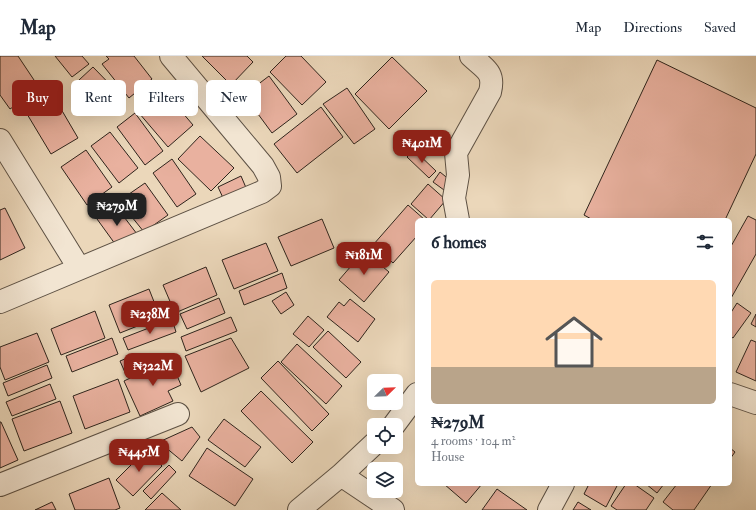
<!DOCTYPE html>
<meta charset="utf-8">
<style>
body{margin:0;font-family:"IM FELL Double Pica",serif;background:#f6f6f7;color:#1f2937;height:100vh;display:flex;flex-direction:column;font-size:15px;white-space:nowrap}
*{box-sizing:border-box;margin:0}
p{font-size:13px;color:#747a83}
.icon{flex:none;width:22px;height:22px;fill:none;stroke:currentColor;stroke-width:2;stroke-linecap:round;stroke-linejoin:round}
.map{position:relative;flex:1;overflow:hidden}
.drawer{position:absolute;left:415px;top:162px;width:317px;height:268px;display:flex;flex-direction:column;background:#fff;border-radius:6px;box-shadow:0 4px 16px #0002}
.drawer>*{flex:none}
.banner{position:absolute;left:12px;top:24px;width:343px;height:36px;display:flex;gap:8px}
.needle{width:26px;rotate:67deg}
.buttons{position:absolute;left:367px;top:318px;display:grid;gap:8px}
.buttons a{display:grid;place-items:center;width:36px;height:36px;border-radius:6px;background:#fff;box-shadow:0 4px 16px #0002;font-size:20px}
.price{position:absolute;translate:-50% -34px;padding:0 9px;border-radius:8px;background:#8f2418;color:#fff;font-size:13px;line-height:26px;filter:drop-shadow(0 1px 2px #0008)}
.price::after{content:'';position:absolute;left:50%;top:24px;width:12px;height:9px;margin-left:-6px;background:inherit;clip-path:polygon(0 0,100% 0,50% 100%)}
.price.current{background:#222;color:#fff}
ul{padding:0;list-style:none}
li{display:grid;align-content:center;gap:8px;height:212px;padding:0 16px}
li+li{border-top:1px solid #e0e1e3}
li span{display:grid;place-items:center;height:124px;border-radius:6px;color:#555}
li>.icon{margin-inline-start:auto}
span .icon{width:72px;height:72px;fill:#fffc;stroke-width:1}
li b{font-size:17px}
h2{display:flex;justify-content:space-between;align-items:center;height:48px;padding:0 16px;font-size:17px}
.tag{padding:0 14px;border-radius:6px;background:#fff;box-shadow:0 4px 16px #0002;font-size:14px;line-height:36px}
.tag.current{background:#8f2418;color:#fff}
header{display:flex;align-items:center;gap:24px;box-sizing:border-box;height:56px;padding:0 20px;background:#fff;border-bottom:1px solid #e0e1e3}
header strong{font-size:19px}
nav{display:flex;gap:22px;margin-inline-start:auto;font-size:14px}
.map>svg:first-child{display:block}
.building{fill:#e9b19f;stroke:#2e241c}
.lines{fill:none;stroke-linecap:round;stroke-linejoin:round}
.minor-casing{stroke:#5d5144;stroke-width:24}
.minor{stroke:#f2e5d2;stroke-width:22}
</style>
<header>
<strong>Map</strong>
<nav><a>Map</a><a>Directions</a><a>Saved</a></nav>
</header>
<div class="map">
<svg width="756" height="454" viewBox="0 0 756 454">
<rect width="100%" height="100%" fill="#ebd7ba"/>
<filter id="stains"><feTurbulence type="fractalNoise" baseFrequency=".005" numOctaves="4"/><feColorMatrix values="0 0 0 0 .2 0 0 0 0 .09 0 0 0 0 .02 0 0 0 .5 -.17"/></filter>
<radialGradient id="worn" r=".72"><stop offset=".6" stop-color="#630" stop-opacity="0"/><stop offset="1" stop-color="#630" stop-opacity=".3"/></radialGradient>
<!-- building -->
<path class="building" d="M0 0H18L40 33 10 53 0 39Z
M55 0H82L89 8 72 21Z
M106 0H134L152 23 129 42 102 8 109 3Z
M202 0H247L253 6 231 29Z
M286 0H301L326 26 302 49 270 16Z
M392 1 427 35 389 73 355 38Z
M657 4 756 52V98L725 164H593L584 159Z
M93 11 126 45 112 58 79 24Z
M269 20 297 58 272 77 244 39Z
M347 32 375 73 354 88 323 48Z
M164 35 193 69 168 91 139 57 148 49 146 47 158 36 160 39Z
M54 41 78 82 51 98 27 58Z
M321 51 343 81 297 117 274 88Z
M135 57 163 95 145 109 117 71Z
M110 76 138 112 119 127 91 90Z
M200 80 234 112 211 135 178 103Z
M86 94 112 131 87 149 61 111Z
M414 94 436 115 429 122 407 101Z
M172 103 196 138 177 151 153 117Z
M440 116 451 125 444 134 433 126Z
M241 120 247 134 224 144 218 131Z
M145 127 168 159 144 176 119 145Z
M428 128 446 144 429 164 411 148Z
M115 149 137 178 118 192 97 163Z
M408 149 425 164H417V180L393 207 373 189Z
M5 152 25 192 0 204V154Z
M748 160 756 164V198L730 244V192Z
M322 163 334 192 291 210 278 181Z
M266 187 278 215 234 233 222 204Z
M364 195 389 216 364 246 339 224Z
M206 211 217 239 175 257 163 229Z
M282 217 287 232 244 249 239 235Z
M149 233 160 261 120 277 109 249Z
M286 236 294 249 281 258 272 245Z
M219 242 225 257 187 273 180 258Z
M350 243 375 263 358 286 327 261 339 246 344 250Z
M737 247 751 257 733 282 730 280V258Z
M95 255 105 282 61 299 51 273Z
M756 258V271L751 268Z
M308 260 324 274 309 291 293 278Z
M231 261 237 275 186 295 181 281Z
M172 263 176 276 128 294 123 282Z
M328 275 361 306 346 322 313 291Z
M37 277 49 306 5 324 0 311V291Z
M112 282 118 298 72 316 66 300Z
M231 282 249 312 201 336 185 300Z
M751 284 756 286V325L736 316Z
M297 288 342 330 326 348 281 306Z
M137 298 144 314 127 321 120 305Z
M170 303 181 329 168 335 173 345 140 360 124 325Z
M278 305 329 358 312 375 261 322Z
M47 309 52 322 8 340 3 327Z
M118 323 130 356 85 373 73 340Z
M50 328 56 343 12 360 6 346Z
M261 335 313 386 292 407 241 355Z
M60 345 72 377 24 395 12 363Z
M224 363 261 391 245 411 208 384Z
M0 366H1L18 404 0 412Z
M192 371 200 381 182 405 159 386Z
M207 392 253 423 235 450 189 420Z
M730 392 735 396 730 403Z
M146 394 162 410 133 440 116 424Z
M169 409 176 416 151 443 143 435Z
M109 422 120 452 115 454H75L69 438Z
M444 428H482L466 447Z
M589 428H618L606 451 584 438Z
M626 428H634L654 442 646 454H617L611 450Z
M646 428H664L657 437Z
M677 428H712L694 454H673L663 446Z
M497 433 527 454H482Z
M162 437 181 454H145Z
M52 446 56 454H35Z
M578 446 591 454H573Z"/>
<g class="lines">
<defs>
<path id="minor" d="M0 84 79 212
M458 164 454 142 458 119 456 97 490 36C495 16 485 13 471 0
M0 246 262 136 270 130 269 121 263 110 171 0
M730 338 756 347
M394 369 417 338
M341 419 393 454
M0 429 178 358
M299 454 341 419 374 388
M549 454 563 428"/>
</defs>
<!-- minor casing -->
<use href="#minor" class="minor-casing"/>
<!-- minor -->
<use href="#minor" class="minor"/>
</g>
<rect width="100%" height="100%" filter="url(#stains)"/>
<rect width="100%" height="100%" fill="url(#worn)"/>
</svg>
<div class="buttons">
<a><svg class="needle" viewBox="-14 -14 28 28"><path d="M0-13l5 13h-10z" fill="#e53935"/><path d="M0 13l5-13h-10z" fill="#747a83"/></svg></a>
<a><svg class="icon" aria-label="locate" viewBox="0 0 24 24"><circle cx="12" cy="12" r="6"/><path d="M12 2v4M12 18v4M2 12h4M18 12h4"/></svg></a>
<a><svg class="icon" aria-label="layers" viewBox="0 0 24 24"><path d="M12 4l9 5-9 5-9-5zM3 14l9 5 9-5"/></svg></a>
</div>
<b class="price" style="left:422px;top:108px">₦401M</b>
<b class="price current" style="left:117px;top:171px">₦279M</b>
<b class="price" style="left:364px;top:220px">₦181M</b>
<b class="price" style="left:150px;top:279px">₦238M</b>
<b class="price" style="left:153px;top:331px">₦322M</b>
<b class="price" style="left:139px;top:417px">₦445M</b>
<div class="banner">
<a class="tag current">Buy</a>
<a class="tag">Rent</a>
<a class="tag">Filters</a>
<a class="tag">New</a>
</div>
<section class="drawer">
<h2>6 homes<svg class="icon" aria-label="filters" viewBox="0 0 24 24"><path d="M4 7h16M4 17h16"/><circle cx="9" cy="7" r="2"/><circle cx="15" cy="17" r="2"/></svg></h2>
<ul>
<li><span style="background:linear-gradient(#ffd9b3 70%,#b9a48a 0)"><svg class="icon" aria-label="home" viewBox="0 0 24 24"><path d="M3 11l9-7 9 7M6 9v11h12V9"/></svg></span><div><b>₦279M</b><p>4 rooms · 104 m²</p><p>House</p></div></li>
</ul>
</section>
</div>
